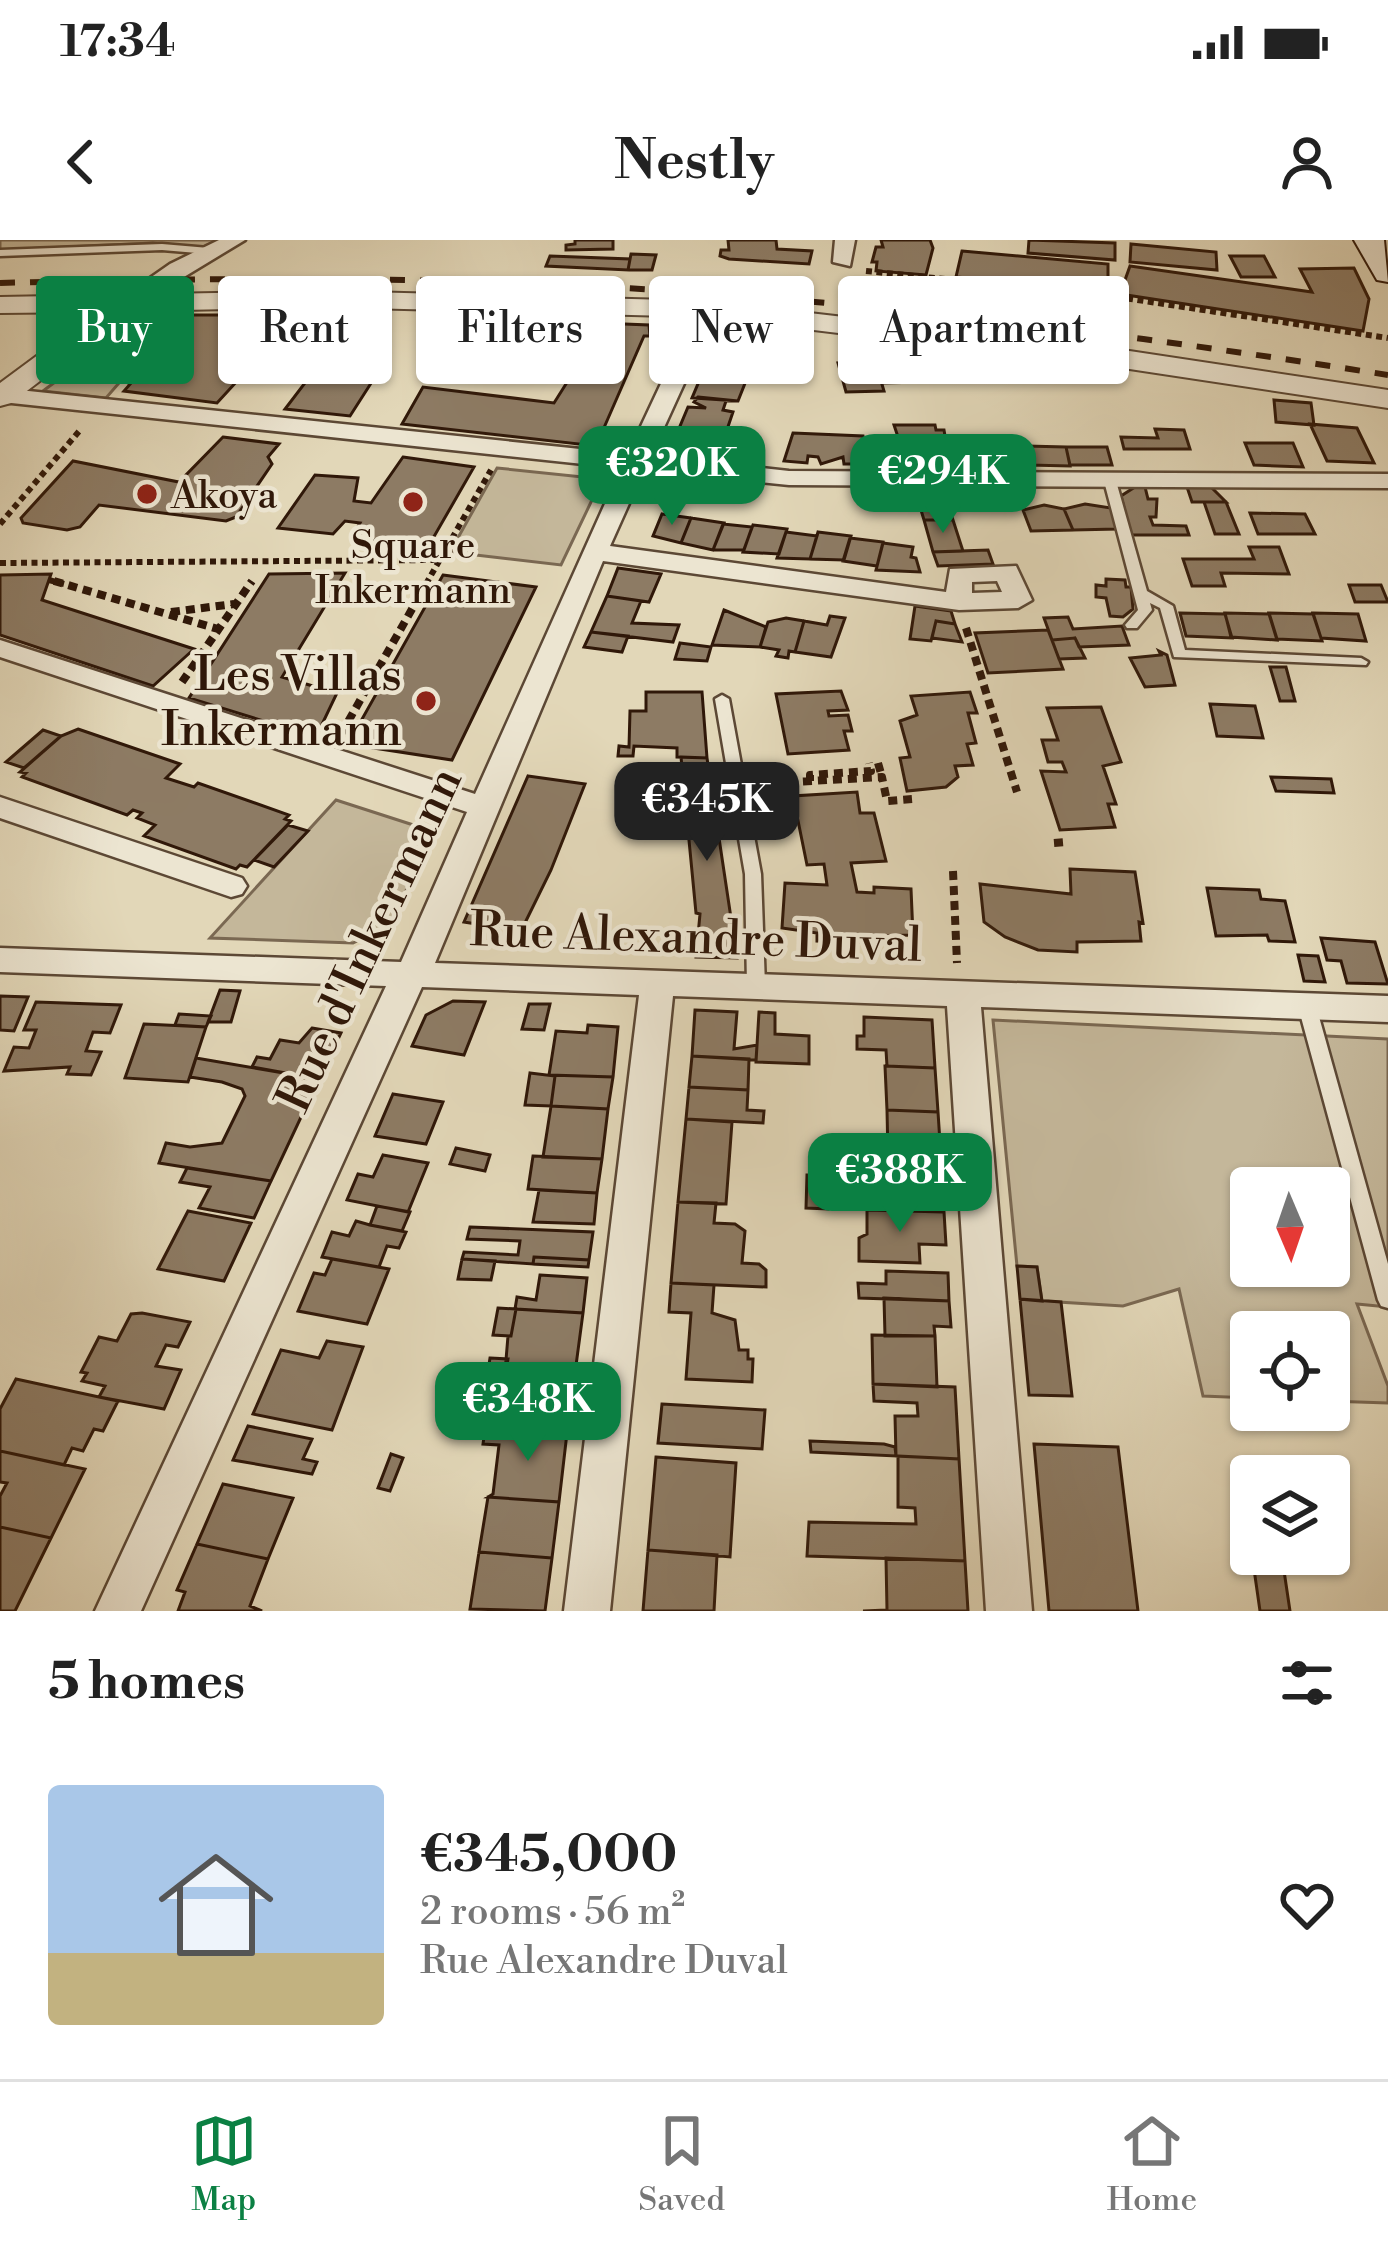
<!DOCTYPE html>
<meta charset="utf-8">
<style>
body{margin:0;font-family:"Libre Bodoni",serif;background:#f6f6f6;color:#222;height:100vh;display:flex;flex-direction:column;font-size:45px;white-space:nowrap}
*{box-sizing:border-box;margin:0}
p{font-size:39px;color:#767676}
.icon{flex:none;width:66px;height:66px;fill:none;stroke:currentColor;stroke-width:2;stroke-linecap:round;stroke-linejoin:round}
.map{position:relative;height:1371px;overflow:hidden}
.sheet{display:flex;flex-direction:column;background:#fff;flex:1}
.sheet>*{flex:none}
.top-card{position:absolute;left:36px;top:36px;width:1317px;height:108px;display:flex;gap:24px}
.needle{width:78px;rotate:178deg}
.controls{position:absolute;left:1230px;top:927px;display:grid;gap:24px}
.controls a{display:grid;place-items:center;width:120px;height:120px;border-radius:12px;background:#fff;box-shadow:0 3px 9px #0004;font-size:60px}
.price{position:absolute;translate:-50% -102px;padding:0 27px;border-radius:24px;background:#0b8043;color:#fff;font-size:39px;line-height:78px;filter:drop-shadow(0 3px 6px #0008)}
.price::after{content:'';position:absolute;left:50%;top:72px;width:36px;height:27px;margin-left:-18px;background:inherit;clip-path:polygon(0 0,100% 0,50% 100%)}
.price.on{background:#222;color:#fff}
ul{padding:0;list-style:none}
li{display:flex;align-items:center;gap:36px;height:300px;padding:0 48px}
li span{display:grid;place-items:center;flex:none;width:336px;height:240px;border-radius:12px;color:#555}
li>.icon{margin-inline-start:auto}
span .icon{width:144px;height:144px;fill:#fffc;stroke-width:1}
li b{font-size:51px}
h2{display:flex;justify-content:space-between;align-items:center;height:144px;padding:0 48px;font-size:51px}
.tag{padding:0 42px;border-radius:12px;background:#fff;box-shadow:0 3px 9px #0004;font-size:42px;line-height:108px}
.tag.on{background:#0b8043;color:#fff}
.status{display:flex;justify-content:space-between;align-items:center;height:84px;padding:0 60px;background:#fff;direction:ltr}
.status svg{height:33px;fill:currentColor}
header{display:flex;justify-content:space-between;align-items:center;height:156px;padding:0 48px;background:#fff;font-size:54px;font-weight:800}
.tabs{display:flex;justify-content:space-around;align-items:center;height:168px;border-top:3px solid #e0e0e0;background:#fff;font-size:33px;color:#767676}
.tabs a{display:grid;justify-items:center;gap:6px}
.tabs .on{color:#0b8043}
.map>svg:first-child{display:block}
.green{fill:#c4b79a;stroke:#7a6852;stroke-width:3;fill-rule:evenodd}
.building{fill:#8d7b64;stroke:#301809;stroke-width:3}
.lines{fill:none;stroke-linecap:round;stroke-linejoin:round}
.service-casing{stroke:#5c4835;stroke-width:5}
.minor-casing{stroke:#5c4835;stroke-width:5}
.tertiary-casing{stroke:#5c4835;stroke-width:4}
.secondary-casing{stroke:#301809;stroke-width:4}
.path-far1{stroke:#301809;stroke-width:6;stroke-dasharray:6 4.5;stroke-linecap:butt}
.path{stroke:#301809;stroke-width:8;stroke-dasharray:9 6;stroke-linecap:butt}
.service{fill:#ece5d1;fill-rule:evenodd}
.minor{fill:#ece5d1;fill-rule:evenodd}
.tertiary{fill:#ece5d1;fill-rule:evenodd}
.secondary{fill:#ece5d1;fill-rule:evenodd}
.rail{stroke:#301809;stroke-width:6;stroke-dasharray:15 15;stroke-linecap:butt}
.poi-dot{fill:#8f2418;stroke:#ece5d1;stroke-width:4.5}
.labels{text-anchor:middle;stroke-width:9;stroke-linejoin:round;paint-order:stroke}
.far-poi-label{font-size:39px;fill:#301809;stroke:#ece5d1;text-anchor:start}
.poi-label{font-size:48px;fill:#301809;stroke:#ece5d1;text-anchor:end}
.street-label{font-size:48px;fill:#301809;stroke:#ece5d1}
</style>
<div class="status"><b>17:34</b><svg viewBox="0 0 49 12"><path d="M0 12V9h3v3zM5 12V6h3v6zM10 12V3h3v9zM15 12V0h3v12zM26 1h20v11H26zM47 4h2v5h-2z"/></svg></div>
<header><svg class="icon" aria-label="back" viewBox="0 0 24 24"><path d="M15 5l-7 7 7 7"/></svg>Nestly<svg class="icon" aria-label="person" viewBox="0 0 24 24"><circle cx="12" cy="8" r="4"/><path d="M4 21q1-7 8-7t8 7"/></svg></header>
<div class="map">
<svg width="1388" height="1371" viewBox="0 0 1388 1371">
<rect width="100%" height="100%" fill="#e2d7b8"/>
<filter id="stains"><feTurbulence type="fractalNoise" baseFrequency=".00167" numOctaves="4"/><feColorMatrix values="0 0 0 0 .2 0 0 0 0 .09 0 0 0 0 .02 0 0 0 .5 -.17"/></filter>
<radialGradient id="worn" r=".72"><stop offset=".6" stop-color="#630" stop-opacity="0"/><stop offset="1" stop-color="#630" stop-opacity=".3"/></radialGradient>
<!-- green -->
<path class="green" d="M0 0H219L201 8 153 3 0 10Z
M118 95 145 97 119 135 125 136 106 158 43 151Z
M497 228 602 239 561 325 450 312Z
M336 560 435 592 389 685 353 703 210 698Z
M993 780 1388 799V1067L1357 1064 1388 1146V1163L1329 1161V1092H1251V1158L1203 1156 1179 1049 1123 1066 1042 1061 1037 1027 1017 1026ZM1251 948H1329V1026H1251Z"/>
<!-- building -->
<path class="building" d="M575 0H613V9L566 10V5L575 4Z
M728 0H776L777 9 812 11 809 24 729 19 720 16 721 10H729Z
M881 0H930L933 8 926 35 876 31 877 22H872L876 7H883Z
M1029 0 1115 3V20L1028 13Z
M1131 4 1216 12 1217 30 1130 22Z
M962 11 1108 24V50L956 37Z
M631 14 656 15 652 30H628Z
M550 16 630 19 628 30 546 26Z
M1230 16H1264L1275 37H1241Z
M1130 26 1312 52 1300 29 1354 28 1369 59 1363 91 1120 54Z
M191 75H390L375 137 350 176 285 169 314 131 322 132 326 102 238 103 220 124 239 139 217 163 124 151Z
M448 77 649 85 650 96H644L596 206 402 184 423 147 554 163 583 117 438 111Z
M711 113 755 118 738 161 692 158Z
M1032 118 1050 120 1045 137 1017 134 1021 122 1031 123Z
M913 120 921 142 882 143 875 121Z
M1050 120 1077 129 1074 141 1045 137Z
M875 121 884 151 846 152 838 123Z
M698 157 738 161H726L723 170 733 172 718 216 670 210 688 167 706 168 694 162Z
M1274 160 1311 163 1314 185 1276 182Z
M1310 184 1357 188 1374 223 1327 221Z
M894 185H935L936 190H944L945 196 937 197 939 202 912 203 922 235 910 233Z
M1155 189 1184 190 1190 209H1124L1121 197 1158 198Z
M793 193 863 196 866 224H844L843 217 821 224 818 217 808 216 807 223 784 221Z
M223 197 279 204 268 217 272 224 236 277 226 281 99 265 80 287 67 290 23 283 21 278 73 221 179 242Z
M1245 203H1293L1303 227 1254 225Z
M1025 206 1066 207 1070 226 1029 225Z
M1066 207H1107L1112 225H1070Z
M959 208H993L996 228 963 229Z
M993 208 1025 209 1029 229 996 228Z
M403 217 474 227 428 307 352 297 360 283 345 281 333 294 278 288 315 235 358 238 354 261 371 263Z
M914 247H942L953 280H924Z
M1135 247H1145L1148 259H1157L1156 277H1150L1153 285 1186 286 1189 295H1131L1121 256Z
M1187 247H1211L1226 262H1192Z
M1204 262H1226L1239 294H1215Z
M1085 264 1111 268 1117 289 1073 290 1064 269Z
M1044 265 1064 269 1073 290 1031 291 1023 270Z
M1250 273 1305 274 1315 294H1258Z
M662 274 691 278 681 303 653 296Z
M691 278 724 283 713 310 681 303Z
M924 280H953L963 311 933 312Z
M723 284 752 287 744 310H713Z
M753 285 787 289 779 314 743 312Z
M786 292 817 296 810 319 777 318Z
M818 292 851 296 844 320 810 319Z
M850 298 883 302 877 326 843 321Z
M883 303 913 307 911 317 916 318 920 332 876 330Z
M1249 307H1279L1289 334 1221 333 1225 346H1192L1183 319H1254Z
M988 310 993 324 938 326 933 312Z
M618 328 661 334 649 362 607 356Z
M345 333 282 437 337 453 316 497 189 458 269 334Z
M51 334 42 360 194 409 153 446 0 395V335Z
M443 335 536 347 452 520 348 504Z
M1106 339 1125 340 1126 347H1131L1133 369 1123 377 1110 376 1106 358 1096 357V345L1106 346Z
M1349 345H1381L1388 362H1355Z
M607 356 641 361 632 383 679 385 673 402 591 392Z
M915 366 951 371 955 384 936 381 931 401 910 399Z
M724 370 766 387 760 407 712 405Z
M1180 373 1225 374 1232 398 1186 396Z
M1225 373 1269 374 1277 400 1231 397Z
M1269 373 1313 374 1322 401 1277 399Z
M1313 373 1358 374 1366 401 1321 398Z
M830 376 845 378 831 417 795 412 804 381 827 385Z
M1068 377 1073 389 1122 386 1129 405 1079 407 1075 398 1052 400 1044 378Z
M786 378 804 381 795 412 789 411 788 418 776 416 779 410 760 407 768 382Z
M936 381 955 384 962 402 932 398Z
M1048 390 1063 429 988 433 975 393Z
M591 392 628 396 622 412 584 407Z
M1075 398 1085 418 1059 419 1052 400Z
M680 403 711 407 707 421 675 419Z
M1159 411 1167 415 1175 445 1145 447 1130 418 1161 415Z
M1270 427H1286L1295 461H1280Z
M841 451 848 470 828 471 829 476 848 475 852 491H844L849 510 788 514 776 454Z
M646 452H702L707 518 677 517V508L634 506 633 516H618L619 506 629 507 630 471H646Z
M970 452 977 473H968L976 503 967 504 973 525 955 526 958 537 946 547 907 551 900 518 910 517 900 481 917 475 911 456Z
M1210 464 1255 466 1263 498 1217 496Z
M1101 467 1121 522 1103 526 1116 564H1108L1115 587 1060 590 1041 531 1066 532 1062 522H1048L1042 500H1058L1047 468Z
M78 489 180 524 166 538 194 547 198 543 289 575 285 579 291 581 247 627 240 625 236 629 144 596 155 585 137 578 142 573 133 570 127 575 22 537 26 533 20 532 61 496Z
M43 490 61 496 24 528 6 522Z
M681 517 707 518 737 718 696 717 700 674 696 673Z
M528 536 585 544 551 630 521 691 464 682Z
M1271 537 1331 539 1334 553 1276 551Z
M857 552 860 573H874L886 621 851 623 857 652 874 653V647L911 649 913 695 877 696 875 703 817 701V693L782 688 785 643 827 645 824 624 807 625 793 556Z
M288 585 308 591 274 627 254 620Z
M1070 629 1135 632 1143 683 1139 682 1141 701 1077 702V712L1038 710 1005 697 984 682 980 644 1071 654Z
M1207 648 1259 650 1261 659 1285 661 1295 702 1269 701 1267 695 1216 696Z
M1321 698 1375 702 1388 744 1347 743 1341 721 1327 720Z
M1298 715 1318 716 1325 742 1304 741Z
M220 750 240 751 231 782H208Z
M0 756 28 757 14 791 0 790Z
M453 761 485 762 464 815 412 806 426 775Z
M36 762 121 765 110 793 93 792 86 811 101 812 91 835 67 834 70 827 4 831 14 807 29 808 36 790H24Z
M529 764H550L544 790 522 789Z
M695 770 737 772 734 809 757 805 756 820 692 816Z
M759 772 775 773V794L809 796V824L756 822Z
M179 774 211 776 206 787 175 785Z
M864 777 932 780 935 828 887 826 886 810 857 809V796H864Z
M144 784 206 787 188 842 125 838Z
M588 785 618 787 613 837 549 835 556 791 587 793Z
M312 788 341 793 319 839 252 827 257 817 270 819 280 800 299 803Z
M692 816 749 819 748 850 689 847Z
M196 818 319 839 271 941 159 923 166 903 190 907 222 903 245 856 242 849 222 842 190 837Z
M885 826 935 828 938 872 887 870Z
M530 833 555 836 551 866 525 865Z
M549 835 613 837 608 869 551 866 555 836Z
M689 847 748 850 747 870 764 871 763 883 686 879Z
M393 854 443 862 426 904 375 896Z
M551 866 608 869 602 919 543 917Z
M887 870 938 872 941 918 888 916Z
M686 879 732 882 726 964 678 962Z
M456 908 490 915 485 931 450 924Z
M383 915 428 923 408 972 347 960 358 934 373 937Z
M533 916 602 919 597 953 528 949Z
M882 916 941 918 942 935H936L938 971 883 970Z
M187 928 271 941 254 978 199 968 210 947 180 942Z
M807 935 828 936V969L806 968Z
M539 950 597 953 594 984 533 982Z
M678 962 716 963 714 983 735 984 745 991 742 1023 759 1024 766 1030V1047L671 1043Z
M377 966 410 972 402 991 370 985Z
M867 970 944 972 946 1005 919 1004 920 1023 859 1021V998L867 994Z
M188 971 251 983 224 1041 158 1029Z
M356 981 370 985 406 992 399 1008 387 1006 379 1027 322 1017 332 992 349 996Z
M470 987 593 992 589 1020 534 1017 533 1024 462 1019 464 1012 518 1015 520 1001 467 999Z
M534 1017 589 1020 588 1027 533 1024Z
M332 1019 389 1029 367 1084 298 1071 314 1033 325 1035Z
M462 1019 495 1021 491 1040 458 1039Z
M1017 1026 1037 1027 1042 1061 1020 1059Z
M886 1031 948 1033 949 1061 859 1058 858 1043 886 1044Z
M540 1035 587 1038 583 1073 515 1069 517 1057 536 1060Z
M671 1043 714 1045 712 1073 735 1080 739 1110H748V1119H753L752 1142 686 1139 691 1073 669 1072Z
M884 1058 949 1061 951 1087 934 1086 935 1096H885Z
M1020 1059 1061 1062 1072 1156 1029 1155Z
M498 1068 516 1069 511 1096 493 1095Z
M516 1069 583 1073 573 1148 504 1144 508 1096H511Z
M142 1073 190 1082 178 1107 166 1105 156 1126 181 1130 164 1169 99 1157 105 1146 82 1141 87 1133 81 1132 99 1097 117 1101 131 1074Z
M872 1095 935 1096 937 1147 873 1144Z
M327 1101 363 1107 332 1190 253 1174 281 1110 319 1118Z
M490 1118 508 1119 504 1144 486 1143Z
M16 1139 99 1157 118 1161 103 1191 94 1189 83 1211 72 1208 64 1225 0 1211V1169Z
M504 1144 573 1148 567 1193 473 1187 477 1165 505 1166 508 1147Z
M873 1144 955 1147 959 1219 896 1216 895 1176H918L917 1163 874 1161Z
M662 1164 765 1170 762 1209 658 1203Z
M248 1186 312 1199 303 1219 317 1222 312 1234 233 1220Z
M473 1187 567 1193 559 1262 488 1257 493 1254 499 1205 483 1204 485 1190Z
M810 1201 884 1204 895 1207 896 1216 811 1212Z
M1034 1204 1118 1207 1138 1371H1049Z
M0 1211 85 1229 51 1298 0 1287V1256L7 1243 0 1242Z
M391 1214 403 1218 390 1251 378 1248Z
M898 1216 959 1219 965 1321 807 1316 809 1282 916 1284 915 1268 898 1267Z
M656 1217 736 1223 730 1317 648 1310Z
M223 1244 293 1258 268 1319 197 1304Z
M488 1257 559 1262 552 1318 479 1312Z
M0 1287 51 1298 15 1371H0Z
M197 1304 268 1319 250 1366 262 1371H178L185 1352 177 1350Z
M648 1310 717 1315 714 1371H643Z
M479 1312 552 1318 545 1371 470 1369Z
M886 1318 965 1321 968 1371H863L887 1370Z
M1253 1322 1283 1324 1290 1371H1260Z"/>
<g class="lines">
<defs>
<path id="service" d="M162 4 209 8 214 11 209 14 162 10 0 16V10Z
M1110 237 1116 241 1147 351 1173 366 1185 410 1361 418 1368 422 1366 425 1174 417 1160 368 1150 363 1152 370 1137 388H1127L1125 385 1138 370 1104 241Z
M722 455 729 459 761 634 765 746 762 750H750L747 746 745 634 715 459Z
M1307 760 1313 762 1316 766 1388 1024V1068L1381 1066 1378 1060 1298 766 1301 762Z"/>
<path id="minor" d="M219 0H245L136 66H120L117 61 170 24Z
M835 0H855L850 26 833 22Z
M707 62 718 69 651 216 789 231 1388 234V248L789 245 644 230 610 306 946 352 950 329 1016 326 1032 360 1018 368 959 370 603 321 435 723 1388 756V782L981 767 1032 1371H986L947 766 673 756 610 1371H564L639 755 422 747 141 1371H95L386 746 0 732V708L401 722 467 572 0 417V400L475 554 621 228 2 162 0 148 628 214 696 69ZM997 341 1002 352 972 353V342Z
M0 557 242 638 247 646 242 654 231 657 0 578Z"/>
<path id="tertiary" d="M327 51 707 61 1103 107 1388 150V168L1103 125 707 77 327 67 132 71 11 163 0 166V143L96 72 0 73V57Z"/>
<path id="secondary" d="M1354 0H1384L1388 42 1377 40Z"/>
</defs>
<!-- service casing -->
<use href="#service" class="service-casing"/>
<!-- minor casing -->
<use href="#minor" class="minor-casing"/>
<!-- tertiary casing -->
<use href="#tertiary" class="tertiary-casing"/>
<!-- secondary casing -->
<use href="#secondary" class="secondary-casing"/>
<!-- path-far1 -->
<path class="path-far1" d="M866 31 1111 56 1388 98
M126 143 176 87
M0 284 81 189
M0 323 438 320
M49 340 64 344
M426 344 491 230"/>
<!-- path -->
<path class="path" d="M54 341 218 389
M171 372 234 364
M966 388 1017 552
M182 442 252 341
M341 494 428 341
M878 523 882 537
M810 541V535L871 531 869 523
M758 544 882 537 887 561 912 559
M1054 603 1066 602
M953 631 957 723"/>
<!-- service -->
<use href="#service" class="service"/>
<!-- minor -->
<use href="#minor" class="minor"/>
<!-- tertiary -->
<use href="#tertiary" class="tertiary"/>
<!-- secondary -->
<use href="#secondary" class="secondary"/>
<!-- rail -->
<path class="rail" d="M0 43C234 37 468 36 701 53 932 69 1160 99 1388 135"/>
</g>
<!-- markers -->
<g class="poi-dot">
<circle cx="147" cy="254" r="12"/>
<circle cx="413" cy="262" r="12"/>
<circle cx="426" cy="461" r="12"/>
</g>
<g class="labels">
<!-- far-poi labels -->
<g class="far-poi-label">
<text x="171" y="268">Akoya</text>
<text x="413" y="318" text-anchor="middle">Square<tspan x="413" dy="45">Inkermann</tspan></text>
</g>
<!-- poi labels -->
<g class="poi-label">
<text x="402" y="450">Les Villas<tspan x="402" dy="55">Inkermann</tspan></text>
</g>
<!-- street labels -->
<g class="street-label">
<text transform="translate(696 696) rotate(2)" y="17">Rue Alexandre Duval</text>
<text transform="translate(368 699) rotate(-65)" y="17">Rue d'Inkermann</text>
</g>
</g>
<rect width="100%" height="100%" filter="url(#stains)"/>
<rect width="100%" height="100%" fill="url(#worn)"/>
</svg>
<div class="controls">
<a><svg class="needle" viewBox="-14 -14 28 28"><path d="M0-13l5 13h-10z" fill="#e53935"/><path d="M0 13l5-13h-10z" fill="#767676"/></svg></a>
<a><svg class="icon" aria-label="locate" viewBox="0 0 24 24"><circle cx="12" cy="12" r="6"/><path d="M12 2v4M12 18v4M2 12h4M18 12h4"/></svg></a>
<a><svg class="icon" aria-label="layers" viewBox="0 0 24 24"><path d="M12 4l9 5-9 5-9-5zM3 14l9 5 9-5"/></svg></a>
</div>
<b class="price" style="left:672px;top:288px">€320K</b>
<b class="price" style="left:943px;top:296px">€294K</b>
<b class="price on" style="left:707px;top:624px">€345K</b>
<b class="price" style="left:900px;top:995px">€388K</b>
<b class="price" style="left:528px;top:1224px">€348K</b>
<div class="top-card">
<a class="tag on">Buy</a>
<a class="tag">Rent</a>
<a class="tag">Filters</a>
<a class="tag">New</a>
<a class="tag">Apartment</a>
</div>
</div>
<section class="sheet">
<h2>5 homes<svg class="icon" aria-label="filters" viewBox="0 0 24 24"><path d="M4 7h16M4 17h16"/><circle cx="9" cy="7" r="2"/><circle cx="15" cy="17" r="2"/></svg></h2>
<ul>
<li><span style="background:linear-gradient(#a9c7e8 70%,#c2b280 0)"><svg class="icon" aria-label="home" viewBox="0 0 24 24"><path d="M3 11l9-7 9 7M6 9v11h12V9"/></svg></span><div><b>€345,000</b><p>2 rooms · 56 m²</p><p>Rue Alexandre Duval</p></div><svg class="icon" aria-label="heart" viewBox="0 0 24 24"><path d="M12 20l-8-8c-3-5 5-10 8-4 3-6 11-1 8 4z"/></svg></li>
</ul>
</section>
<nav class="tabs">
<a class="on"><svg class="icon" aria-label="map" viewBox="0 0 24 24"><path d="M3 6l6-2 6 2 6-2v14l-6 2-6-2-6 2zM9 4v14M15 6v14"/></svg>Map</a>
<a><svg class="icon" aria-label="saved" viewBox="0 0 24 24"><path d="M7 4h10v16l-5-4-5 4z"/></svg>Saved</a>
<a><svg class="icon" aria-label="home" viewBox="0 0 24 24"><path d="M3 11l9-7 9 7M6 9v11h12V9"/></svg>Home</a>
</nav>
